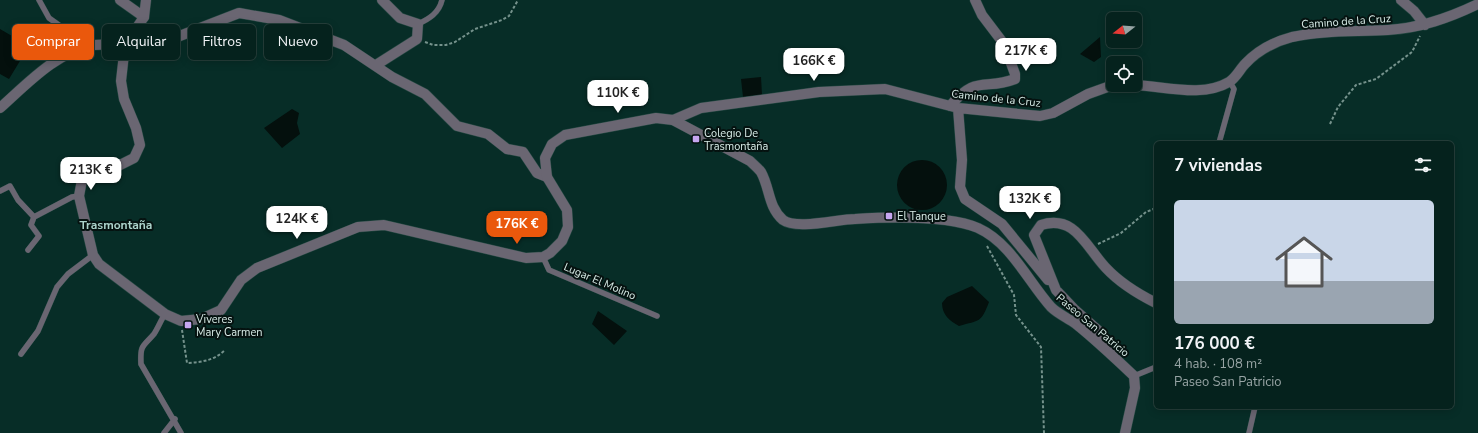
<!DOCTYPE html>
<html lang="es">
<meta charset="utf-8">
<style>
body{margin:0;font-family:"Nunito Sans",sans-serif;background:#132f2a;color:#f1f3f6;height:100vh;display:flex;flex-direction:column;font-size:15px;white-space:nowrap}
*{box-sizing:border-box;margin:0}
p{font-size:13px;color:#97a4a4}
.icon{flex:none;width:22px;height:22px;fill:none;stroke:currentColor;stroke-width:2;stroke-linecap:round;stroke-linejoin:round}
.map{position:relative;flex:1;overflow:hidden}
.details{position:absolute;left:1154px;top:141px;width:300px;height:268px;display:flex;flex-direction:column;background:#05221d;border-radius:6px;box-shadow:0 2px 10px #0003,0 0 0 1px #263f3b}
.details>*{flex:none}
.banner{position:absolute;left:12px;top:24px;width:380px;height:36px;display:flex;gap:8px}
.needle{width:26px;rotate:253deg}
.fabs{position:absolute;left:1106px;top:12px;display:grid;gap:8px}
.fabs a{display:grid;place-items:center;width:36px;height:36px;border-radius:6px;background:#05221d;box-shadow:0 2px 10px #0003,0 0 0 1px #263f3b;font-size:20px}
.price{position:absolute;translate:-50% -34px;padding:0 9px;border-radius:8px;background:#fff;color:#222;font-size:13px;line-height:26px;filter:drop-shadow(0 1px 2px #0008)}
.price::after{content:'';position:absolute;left:50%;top:24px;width:12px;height:9px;margin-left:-6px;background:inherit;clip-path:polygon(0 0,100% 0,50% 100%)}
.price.current{background:#ea580c;color:#fff}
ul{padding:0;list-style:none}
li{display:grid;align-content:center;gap:8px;height:212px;padding:0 20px}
li span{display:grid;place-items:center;height:124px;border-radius:6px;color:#555}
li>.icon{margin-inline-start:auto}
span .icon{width:72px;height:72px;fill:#fffc;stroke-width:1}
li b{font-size:17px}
h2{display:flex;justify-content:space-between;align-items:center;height:48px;padding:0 20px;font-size:17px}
.pill{padding:0 14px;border-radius:6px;background:#05221d;box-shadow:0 2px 10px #0003,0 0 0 1px #263f3b;font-size:14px;line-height:36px}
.pill.current{background:#ea580c;color:#fff}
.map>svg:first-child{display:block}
.water{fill:#04100d}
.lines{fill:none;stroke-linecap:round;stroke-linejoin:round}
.service-casing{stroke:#244842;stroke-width:6}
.minor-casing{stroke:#244842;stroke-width:11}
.tertiary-casing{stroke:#244842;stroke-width:11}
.path{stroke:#75928c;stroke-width:2;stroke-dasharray:3 2;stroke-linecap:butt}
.service{stroke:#6a6672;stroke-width:5.5}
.minor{stroke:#6a6672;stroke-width:10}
.tertiary{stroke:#6a6672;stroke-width:10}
.poi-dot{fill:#c6a6f0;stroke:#051210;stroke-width:1.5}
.labels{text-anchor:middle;stroke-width:4;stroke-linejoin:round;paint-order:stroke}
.street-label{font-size:11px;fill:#d8ece7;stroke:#051210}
.poi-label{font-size:11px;fill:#d8ece7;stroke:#051210;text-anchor:start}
.neighbourhood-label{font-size:12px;font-weight:bold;fill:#acd3cb;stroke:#051210}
</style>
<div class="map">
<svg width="1478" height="433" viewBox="0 0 1478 433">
<rect width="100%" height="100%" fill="#072d27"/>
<!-- water -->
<path class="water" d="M0 29 29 46 9 79 0 74Z
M1100 37 1101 57 1094 62 1080 54Z
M761 77 762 95 743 97 741 79Z
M292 109 299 113 297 123 300 134 282 148 264 128Z
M897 185a25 25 0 1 1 50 0a25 25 0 1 1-50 0Z
M972 286 989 302C981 323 980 320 959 326 950 321 942 315 942 303L947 297Z
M598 311 627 331 614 345 592 324Z"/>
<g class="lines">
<defs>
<path id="service" d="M39 0 49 18 77 38 92 44
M418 24C429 19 439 13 442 0
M1219 143 1234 89 1230 82
M0 191 10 186 18 200 34 217 72 197 79 196
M28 250 39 236 31 225 34 217
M543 257 549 270 657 316
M165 314C161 320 158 328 154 334 143 347 140 344 141 364L181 433
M21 354 38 331 57 287 68 274 93 255
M1134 376 1156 367
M164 433 175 419
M1249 433 1255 407"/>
<path id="minor" d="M120 0 144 17
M1401 0 1414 11 1425 25
M128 40 159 44 239 13 279 20 344 45 392 77 425 94 457 126 488 134 507 149 523 152 537 173 547 177
M376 65 417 39 418 24 400 18 382 0
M1134 85C1164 86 1202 98 1229 82 1236 78 1240 69 1245 64 1258 50 1273 42 1292 37 1323 30 1356 32 1388 30 1421 28 1449 18 1478 4
M950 106C977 74 984 91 1015 79V74L1004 44 982 15 975 0
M0 108C28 83 56 52 94 45 104 44 115 45 125 45
M958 108 962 160 960 187 965 199 1002 224 1048 280
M673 120 701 108 819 92 885 89 958 108 1040 116 1053 113 1088 94 1113 85
M1111 354 1100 332 1074 309 1056 290 1034 235 1041 225C1075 214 1086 247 1106 268 1120 283 1138 294 1156 303"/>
<path id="tertiary" d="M146 0 144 17 125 45 121 81 124 99 136 128 140 145 134 158 118 166 93 169 82 180 79 196 93 255 99 264 165 314 181 321 201 319 221 310 241 280 257 268 358 227 384 225 526 258 543 257 550 253 562 241 568 227 567 210 547 177 545 158 552 144 565 135 656 118 673 120 750 161C753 164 758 168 761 172 770 188 768 207 783 220 797 230 838 219 855 219 888 217 947 215 978 228 1011 243 1027 280 1051 307 1058 314 1068 318 1076 324 1096 340 1115 358 1134 376L1135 388 1125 433"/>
</defs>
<!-- service casing -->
<use href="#service" class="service-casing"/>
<!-- minor casing -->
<use href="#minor" class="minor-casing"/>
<!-- tertiary casing -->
<use href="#tertiary" class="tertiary-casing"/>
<!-- path -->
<path class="path" d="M425 42 433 45H446L455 42 475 29 502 20 509 16 518 0
M1330 124 1338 107 1356 85 1376 79 1412 52 1420 36
M1098 244 1121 233 1146 212 1156 208
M987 246 1014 295 1016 315 1041 347 1044 433
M182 330 187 363C201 362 213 361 224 351"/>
<!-- service -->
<use href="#service" class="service"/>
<!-- minor -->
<use href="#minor" class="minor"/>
<!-- tertiary -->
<use href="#tertiary" class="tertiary"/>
</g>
<!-- markers -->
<g class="poi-dot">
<rect x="692" y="135" width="8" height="8" rx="2"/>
<rect x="885" y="212" width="8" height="8" rx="2"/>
<rect x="184" y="321" width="8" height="8" rx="2"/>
</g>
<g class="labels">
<!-- street labels -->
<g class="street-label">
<text transform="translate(1346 21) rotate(-4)" y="4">Camino de la Cruz</text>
<text transform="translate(996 98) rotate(6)" y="4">Camino de la Cruz</text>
<text transform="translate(600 281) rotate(23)" y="4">Lugar El Molino</text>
<text transform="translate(1093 325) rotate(40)" y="4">Paseo San Patricio</text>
</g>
<!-- poi labels -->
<g class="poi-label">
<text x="704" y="137">Colegio De<tspan x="704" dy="13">Trasmontaña</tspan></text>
<text x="897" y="220">El Tanque</text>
<text x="196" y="323">Viveres<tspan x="196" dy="13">Mary Carmen</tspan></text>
</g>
<!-- neighbourhood labels -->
<g class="neighbourhood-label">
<text x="116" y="229">Trasmontaña</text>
</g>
</g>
</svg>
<div class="fabs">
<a><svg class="needle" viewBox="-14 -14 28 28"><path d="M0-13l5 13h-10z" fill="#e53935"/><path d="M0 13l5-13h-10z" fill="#97a4a4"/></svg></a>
<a><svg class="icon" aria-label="locate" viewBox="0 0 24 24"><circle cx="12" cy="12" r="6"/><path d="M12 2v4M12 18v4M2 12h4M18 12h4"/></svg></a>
</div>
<b class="price" style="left:1026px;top:72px">217K €</b>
<b class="price" style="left:814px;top:82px">166K €</b>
<b class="price" style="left:618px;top:114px">110K €</b>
<b class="price" style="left:91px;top:191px">213K €</b>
<b class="price" style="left:1030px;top:220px">132K €</b>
<b class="price" style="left:297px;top:240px">124K €</b>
<b class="price current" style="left:517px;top:245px">176K €</b>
<div class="banner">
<a class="pill current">Comprar</a>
<a class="pill">Alquilar</a>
<a class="pill">Filtros</a>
<a class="pill">Nuevo</a>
</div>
<section class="details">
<h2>7 viviendas<svg class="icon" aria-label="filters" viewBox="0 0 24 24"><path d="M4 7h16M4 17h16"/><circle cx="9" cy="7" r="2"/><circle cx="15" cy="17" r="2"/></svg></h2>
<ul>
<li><span style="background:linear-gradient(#c9d6e8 65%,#9aa5b1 0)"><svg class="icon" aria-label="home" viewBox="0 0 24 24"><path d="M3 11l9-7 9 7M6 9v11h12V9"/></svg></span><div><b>176 000 €</b><p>4 hab. · 108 m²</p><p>Paseo San Patricio</p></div></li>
</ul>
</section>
</div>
